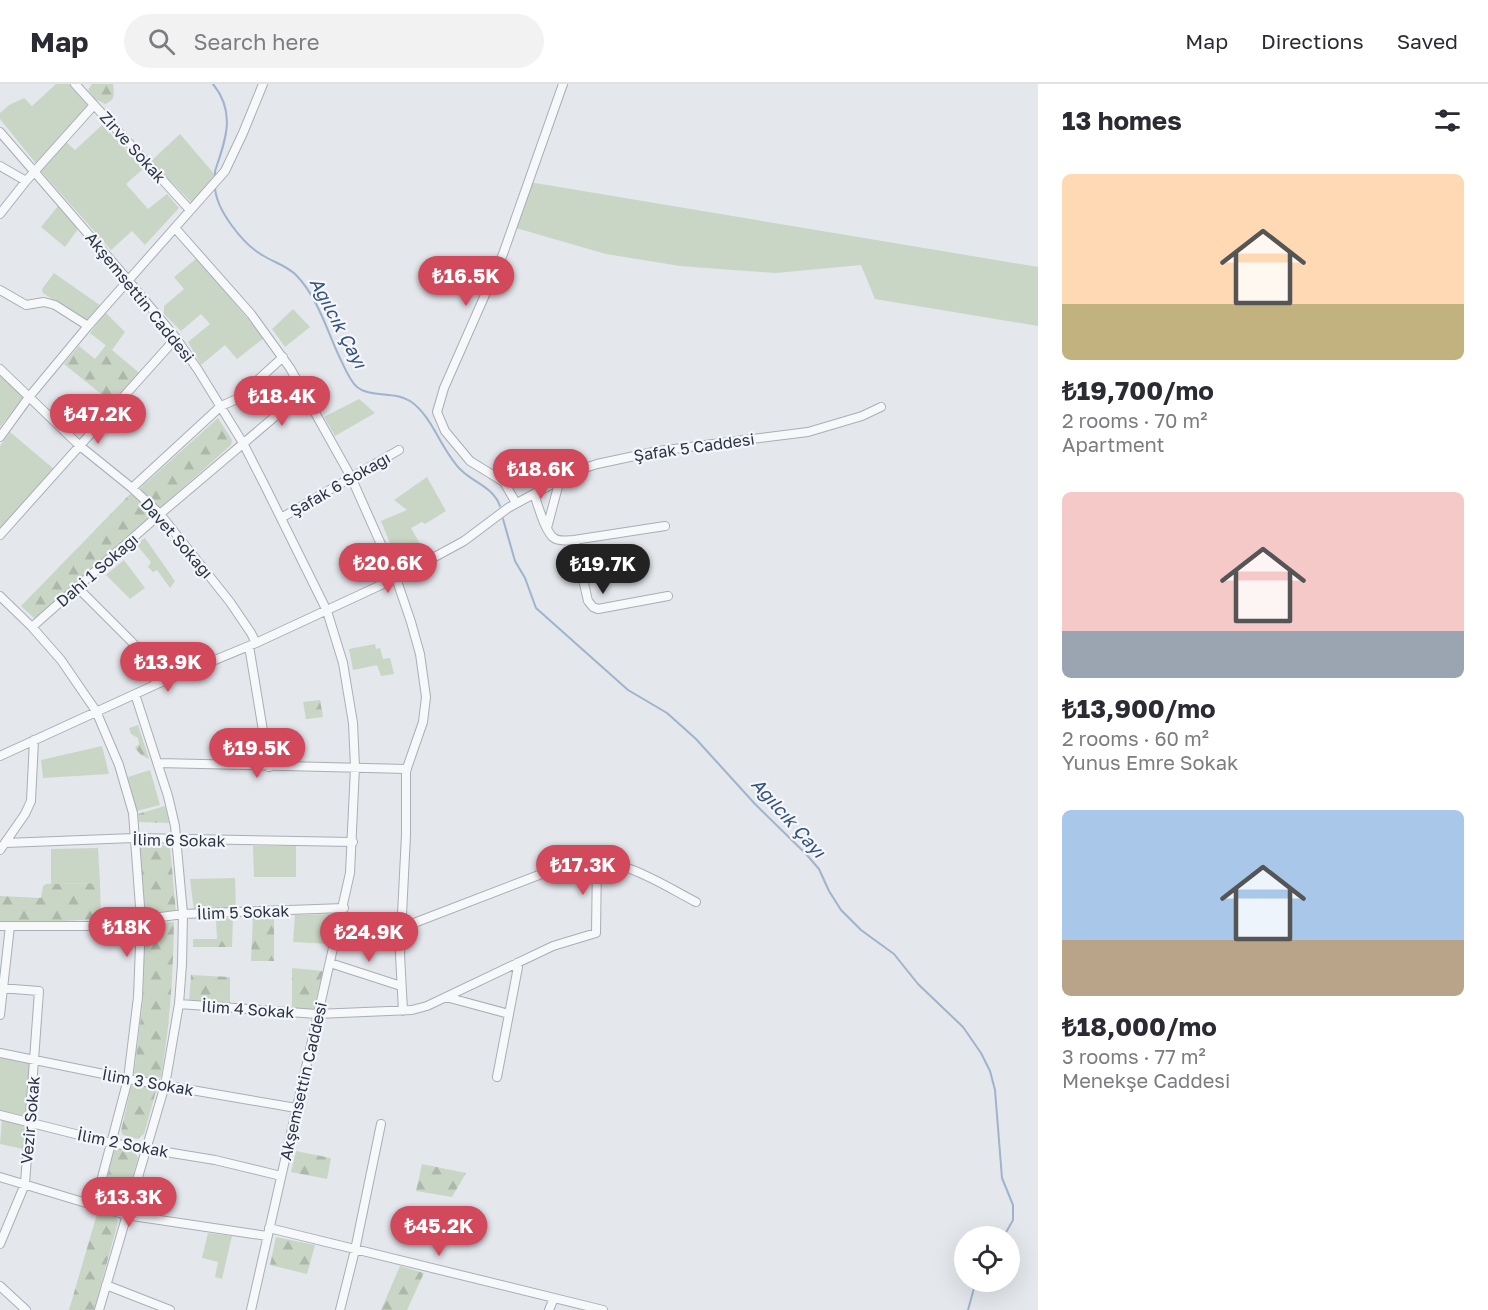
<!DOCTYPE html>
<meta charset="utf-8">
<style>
body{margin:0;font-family:"Golos Text",sans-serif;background:#f2f2f3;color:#2b2b33;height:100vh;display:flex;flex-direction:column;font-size:22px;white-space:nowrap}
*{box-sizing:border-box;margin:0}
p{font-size:20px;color:#7c7c81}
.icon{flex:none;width:33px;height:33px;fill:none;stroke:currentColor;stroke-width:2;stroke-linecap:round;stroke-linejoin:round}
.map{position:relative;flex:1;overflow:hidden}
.details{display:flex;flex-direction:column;background:#fff;width:450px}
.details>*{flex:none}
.buttons{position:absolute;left:954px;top:1142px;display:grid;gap:12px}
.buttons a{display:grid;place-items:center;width:66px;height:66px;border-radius:50%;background:#fff;box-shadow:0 6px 24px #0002;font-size:30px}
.price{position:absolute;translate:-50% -51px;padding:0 14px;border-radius:21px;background:#d1495b;color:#fff;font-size:20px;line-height:39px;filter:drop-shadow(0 2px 3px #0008)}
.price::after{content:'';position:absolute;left:50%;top:36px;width:18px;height:14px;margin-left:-9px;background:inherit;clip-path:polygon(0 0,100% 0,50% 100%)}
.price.active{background:#222;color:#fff}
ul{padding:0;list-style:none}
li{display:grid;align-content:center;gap:12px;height:318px;padding:0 24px}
li span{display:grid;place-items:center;height:186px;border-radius:9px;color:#555}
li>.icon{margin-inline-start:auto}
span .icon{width:108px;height:108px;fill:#fffc;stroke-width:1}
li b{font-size:26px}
h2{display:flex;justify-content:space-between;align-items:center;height:72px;padding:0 24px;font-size:26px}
header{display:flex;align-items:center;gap:36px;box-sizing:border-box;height:84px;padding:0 30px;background:#fff;border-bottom:2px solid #e1e1e2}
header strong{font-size:28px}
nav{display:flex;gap:33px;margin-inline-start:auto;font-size:21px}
.search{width:420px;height:54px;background:#f2f2f3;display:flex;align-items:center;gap:15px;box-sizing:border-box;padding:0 21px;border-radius:33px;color:#7c7c81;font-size:22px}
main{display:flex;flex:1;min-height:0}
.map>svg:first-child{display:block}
.forest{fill:url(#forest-firs)}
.green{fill:#c9d6c5}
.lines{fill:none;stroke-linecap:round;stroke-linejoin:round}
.stream{stroke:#9fb4cc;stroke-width:2}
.minor-casing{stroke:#a9aeb7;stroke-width:10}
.minor{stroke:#f7f8fa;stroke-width:8}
.labels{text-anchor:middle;stroke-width:4.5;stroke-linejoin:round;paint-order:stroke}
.street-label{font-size:16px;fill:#2b3445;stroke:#f4f6f9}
.water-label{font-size:18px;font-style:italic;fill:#34527a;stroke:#f4f6f9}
</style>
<header>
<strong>Map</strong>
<div class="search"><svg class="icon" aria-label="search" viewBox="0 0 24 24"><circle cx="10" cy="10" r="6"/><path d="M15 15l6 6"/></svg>Search here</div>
<nav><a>Map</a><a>Directions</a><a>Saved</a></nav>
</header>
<main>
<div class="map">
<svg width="1038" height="1226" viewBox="0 0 1038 1226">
<defs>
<pattern id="forest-firs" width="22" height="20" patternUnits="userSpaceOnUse" patternTransform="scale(1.5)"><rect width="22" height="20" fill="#c9d6c5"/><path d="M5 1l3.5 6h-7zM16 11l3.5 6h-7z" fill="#adb8ab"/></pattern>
</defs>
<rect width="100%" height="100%" fill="#e4e7ec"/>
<!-- forest -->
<path class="forest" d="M92 0H113C114 10 116 16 105 20L95 15 88 6Z
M106 261 143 292 116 322 64 280 79 262 95 275Z
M218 334 232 356 231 361 159 425 139 405Z
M132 408 153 430 35 535 21 522Z
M320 616 323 633 306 635 303 618Z
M138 641 149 675 141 671 135 664 139 660 138 654 131 650 129 644Z
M165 722 169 739 139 738 138 730Z
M139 759 170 762 176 829 145 832Z
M100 799 101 835 44 838 0 837V812L41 814 43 802 46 800Z
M253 833H274V877H251Z
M233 834 232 863H193V855H217L216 835Z
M174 838C173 893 170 939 161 993 153 997 141 994 134 990L143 916 145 840Z
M292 884 323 887 313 927 292 925Z
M191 891 230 893V920L189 917Z
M135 999 151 1003 156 1007 144 1050 137 1055 123 1051 121 1047 131 1003Z
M119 1064 135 1068 138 1074 125 1120 119 1125 106 1120 103 1115 112 1071 115 1065Z
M296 1067 331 1074 327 1095 291 1088Z
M422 1080 466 1089 452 1113 416 1107Z
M100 1126 115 1132 118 1138 94 1226H69L97 1130Z
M276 1153 315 1161 307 1190 270 1181Z
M400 1182 424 1189 407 1226H381Z"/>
<!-- green -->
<path class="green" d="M56 0H70L89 23 38 82 0 35V29L9 21 24 14 32 22Z
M102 41 144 84 126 100 148 125 167 110 179 124 145 161 132 147 111 166 39 85 64 56 75 66Z
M180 50 216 92 192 119 151 77Z
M529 98 1038 183V242L875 215 861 181 776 189 680 182 606 170 516 144Z
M58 122 78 145 65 163 41 143Z
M197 174 264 254 237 275 225 261 201 281 188 258 210 240 201 230 181 247 164 230V222L184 205 174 193Z
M54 189 101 222 87 238 43 209 42 205Z
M293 225 310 243 285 263 272 245Z
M105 228 125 248 112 266 90 249Z
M0 292 24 313 0 343Z
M359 315 375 329 335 352 324 333Z
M10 348 54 385 0 447V362Z
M427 393 446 427 425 440 422 438 411 444 427 472 406 483 398 479 381 437 407 426 394 416Z
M145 454 175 497 170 504 157 486 153 488 148 483 151 478 136 460Z
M124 476 145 504 130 515 106 491Z
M375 560 376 565 380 564 383 575 390 574 394 590 381 592 377 581 353 586 349 565Z
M102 662 109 690 43 694 41 676Z
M150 686 160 721 137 727 128 693Z
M253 762H296V793H254Z
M98 764 100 799 51 800V765Z
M235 794 236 825 194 827 190 795Z
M337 830 330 860 293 858 295 831Z
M0 973 31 979 26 1032 0 1027Z
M2 1036 26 1041 23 1065 0 1060Z
M143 1100 166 1105 161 1133 135 1129Z
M208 1149 232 1152 222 1195 215 1193 218 1178 202 1174Z"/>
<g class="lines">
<!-- stream -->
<path class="stream" d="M213 0C236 28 226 55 215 87V93
M215 102C215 125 243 160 262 171 273 178 288 182 297 192 317 213 327 246 339 272 344 282 349 296 357 303 371 314 395 307 410 317 432 331 442 368 461 386 474 399 493 403 500 422
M503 435 515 477 525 494 536 524 628 606 667 629 696 655 755 720 806 770 819 785 829 807 841 826 861 846 894 870 918 900 963 943 981 969 990 987 995 1006 1002 1094 1013 1121V1136L1004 1152
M968 1226 976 1197"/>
<defs>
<path id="minor" d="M75 0 190 126
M0 48 128 196 176 254 198 286 243 359 264 400 327 527 343 579 353 639 355 683 350 789 251 1226
M0 82 26 97
M0 130 26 97 94 21
M175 144 251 230 290 284 351 393 396 494 411 538 420 570 426 613 423 638 406 687V751L400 870 403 927
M0 206 26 221 44 218 55 221 88 242
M0 285 80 362 132 404 160 430 230 518 251 549 256 559
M0 353 29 313 88 242 225 87 243 49 263 0
M132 404 221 322 237 315 283 273
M534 410C538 421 545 448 554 454 559 458 568 456 574 456L665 442
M516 419 504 398 470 377 445 347 437 328 444 304 503 170 563 0
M281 434 399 366
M547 444 560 395
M0 451 176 254
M574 456 588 517 593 523 598 525 668 512
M77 503 131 557 141 568 157 600
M0 512 32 543 61 576 96 627 119 681 133 729 141 836 138 913 128 995 95 1120
M32 543 160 430 304 308
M249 562 269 683
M0 672 157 600 256 559 396 494 464 457 508 424 576 387 597 380 658 367 808 348 862 332 881 323
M158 679 407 685
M5 759 134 754 353 758
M0 766 25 730 31 717 34 656
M0 842H95L183 830 344 824
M401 844 565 781C616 768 652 795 696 818
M330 879 401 902
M0 904 39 907 25 1100 0 1160
M446 913 509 930
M179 920 317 930 412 926 427 922 553 862 596 849 597 777
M0 931 10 842
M0 969 128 995 296 1024
M497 993 518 883 517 879
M0 1031 111 1059 215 1076 281 1092
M0 1093 126 1131 267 1152
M269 1144 603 1226
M106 1201 170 1226
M0 1202 26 1226
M99 1226 165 1001 179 920 182 880 183 830 175 742 168 712 135 610
M340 1226 355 1166 381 1040
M549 1226 554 1214"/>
</defs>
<!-- minor casing -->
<use href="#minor" class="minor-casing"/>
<!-- minor -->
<use href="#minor" class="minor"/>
</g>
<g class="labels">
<!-- street labels -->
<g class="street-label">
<text transform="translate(133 63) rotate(48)" y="6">Zirve Sokak</text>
<text transform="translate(140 213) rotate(51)" y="6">Akşemsettin Caddesi</text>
<text transform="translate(694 363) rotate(-8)" y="6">Şafak 5 Caddesi</text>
<text transform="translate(340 400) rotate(-30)" y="6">Şafak 6 Sokağı</text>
<text transform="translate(177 454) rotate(49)" y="6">Davet Sokağı</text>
<text transform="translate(97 486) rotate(-41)" y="6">Dahi 1 Sokağı</text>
<text transform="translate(179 756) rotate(1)" y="6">İlim 6 Sokak</text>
<text transform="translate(243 828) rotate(-2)" y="6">İlim 5 Sokak</text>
<text transform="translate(248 925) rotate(4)" y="6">İlim 4 Sokak</text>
<text transform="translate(303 997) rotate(-77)" y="6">Akşemsettin Caddesi</text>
<text transform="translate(148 998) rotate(10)" y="6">İlim 3 Sokak</text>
<text transform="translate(30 1036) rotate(-85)" y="6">Vezir Sokak</text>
<text transform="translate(123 1059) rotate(11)" y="6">İlim 2 Sokak</text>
</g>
<!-- water labels -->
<g class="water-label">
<text transform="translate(338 239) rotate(62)" y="6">Ağılcık Çayı</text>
<text transform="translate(788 734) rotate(48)" y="6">Ağılcık Çayı</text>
</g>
</g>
</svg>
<div class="buttons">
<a><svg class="icon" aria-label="locate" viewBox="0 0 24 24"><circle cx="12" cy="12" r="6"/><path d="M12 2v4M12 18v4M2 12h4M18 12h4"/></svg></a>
</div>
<b class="price" style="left:466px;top:223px">₺16.5K</b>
<b class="price" style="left:282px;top:343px">₺18.4K</b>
<b class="price" style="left:98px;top:361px">₺47.2K</b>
<b class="price" style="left:541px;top:416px">₺18.6K</b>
<b class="price" style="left:388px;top:510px">₺20.6K</b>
<b class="price active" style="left:603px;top:511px">₺19.7K</b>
<b class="price" style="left:168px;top:609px">₺13.9K</b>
<b class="price" style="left:257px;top:695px">₺19.5K</b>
<b class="price" style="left:583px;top:812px">₺17.3K</b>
<b class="price" style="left:127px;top:874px">₺18K</b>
<b class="price" style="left:369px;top:879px">₺24.9K</b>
<b class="price" style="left:129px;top:1144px">₺13.3K</b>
<b class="price" style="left:439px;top:1173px">₺45.2K</b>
</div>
<section class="details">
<h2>13 homes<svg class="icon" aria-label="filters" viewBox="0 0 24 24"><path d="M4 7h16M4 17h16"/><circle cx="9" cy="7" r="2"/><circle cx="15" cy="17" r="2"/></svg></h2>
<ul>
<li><span style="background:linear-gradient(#ffd9b3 70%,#c2b280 0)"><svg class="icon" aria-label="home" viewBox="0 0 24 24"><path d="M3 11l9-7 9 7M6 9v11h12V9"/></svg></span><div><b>₺19,700/mo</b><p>2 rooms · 70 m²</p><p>Apartment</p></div></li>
<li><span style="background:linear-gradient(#f6c9c9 75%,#9aa5b1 0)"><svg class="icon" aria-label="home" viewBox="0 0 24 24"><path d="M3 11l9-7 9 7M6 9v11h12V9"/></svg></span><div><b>₺13,900/mo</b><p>2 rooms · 60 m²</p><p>Yunus Emre Sokak</p></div></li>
<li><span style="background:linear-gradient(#a9c7e8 70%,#b9a48a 0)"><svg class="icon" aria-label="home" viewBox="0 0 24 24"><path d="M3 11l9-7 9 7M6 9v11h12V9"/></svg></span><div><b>₺18,000/mo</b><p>3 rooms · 77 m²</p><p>Menekşe Caddesi</p></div></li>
</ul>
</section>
</main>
